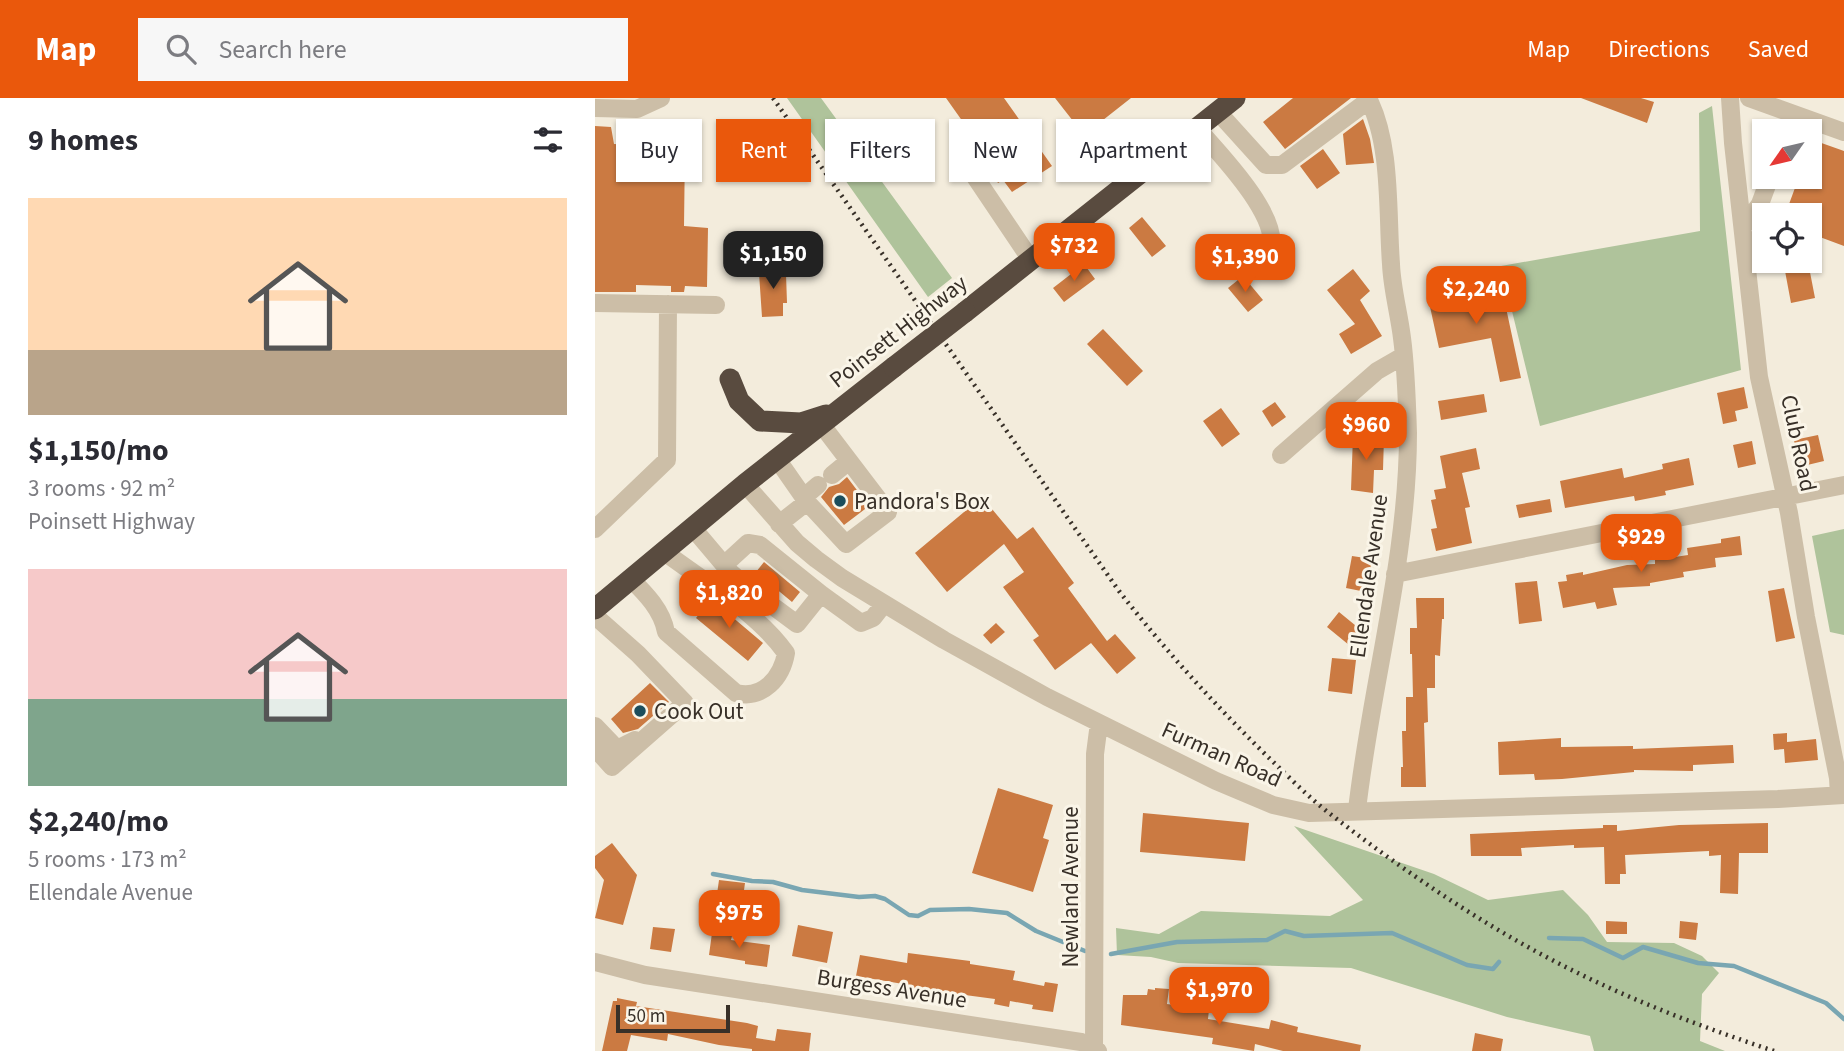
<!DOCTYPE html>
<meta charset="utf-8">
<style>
body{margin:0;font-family:"Source Sans 3",sans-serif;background:#f7f7f7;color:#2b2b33;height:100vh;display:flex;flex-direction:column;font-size:26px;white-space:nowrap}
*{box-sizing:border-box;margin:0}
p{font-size:23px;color:#7c7c81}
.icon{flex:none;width:38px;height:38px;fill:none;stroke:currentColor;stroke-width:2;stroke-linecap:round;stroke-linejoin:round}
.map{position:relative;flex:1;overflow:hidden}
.side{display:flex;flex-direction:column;background:#fff;width:595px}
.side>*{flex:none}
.hud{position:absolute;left:21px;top:21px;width:665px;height:63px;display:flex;gap:14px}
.needle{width:46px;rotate:236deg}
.tools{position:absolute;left:1157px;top:21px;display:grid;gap:14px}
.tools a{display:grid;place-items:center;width:70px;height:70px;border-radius:0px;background:#fff;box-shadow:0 2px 5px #0004;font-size:35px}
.scale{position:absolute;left:21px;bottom:18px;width:114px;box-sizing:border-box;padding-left:7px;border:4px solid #383028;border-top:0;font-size:19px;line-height:24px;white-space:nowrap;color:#383028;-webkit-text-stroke:5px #faf5e8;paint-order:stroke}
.price{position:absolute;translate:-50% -60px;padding:0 16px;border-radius:14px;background:#ea580c;color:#fff;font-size:23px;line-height:46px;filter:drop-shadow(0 2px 4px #0008)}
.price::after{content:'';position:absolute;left:50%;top:42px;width:21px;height:16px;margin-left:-10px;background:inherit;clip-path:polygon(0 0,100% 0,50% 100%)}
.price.selected{background:#222;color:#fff}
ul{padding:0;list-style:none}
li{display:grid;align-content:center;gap:14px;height:371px;padding:0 28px}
li span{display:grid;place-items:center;height:217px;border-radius:0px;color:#555}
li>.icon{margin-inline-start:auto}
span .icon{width:126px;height:126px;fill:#fffc;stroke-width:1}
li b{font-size:30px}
h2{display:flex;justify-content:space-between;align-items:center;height:84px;padding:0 28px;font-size:30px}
.chip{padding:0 24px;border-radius:0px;background:#fff;box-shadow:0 2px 5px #0004;font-size:24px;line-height:63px}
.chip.selected{background:#ea580c;color:#fff}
header{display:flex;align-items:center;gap:42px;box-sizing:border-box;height:98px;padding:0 35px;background:#ea580c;color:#fff}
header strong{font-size:33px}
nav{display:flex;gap:38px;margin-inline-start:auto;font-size:24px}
.search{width:490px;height:63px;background:#f7f7f7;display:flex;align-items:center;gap:18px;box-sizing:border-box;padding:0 24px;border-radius:0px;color:#7c7c81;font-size:26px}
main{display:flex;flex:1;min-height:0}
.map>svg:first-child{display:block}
.green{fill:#afc39b}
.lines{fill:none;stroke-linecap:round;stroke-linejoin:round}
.stream{stroke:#79a6b2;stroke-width:4.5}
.building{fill:#cb7a42}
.minor{stroke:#ccbea7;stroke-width:18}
.highway{stroke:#594b3f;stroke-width:21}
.rail{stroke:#383028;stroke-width:4.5;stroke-dasharray:2 5;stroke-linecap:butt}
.highway-bridge{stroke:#594b3f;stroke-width:21}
.poi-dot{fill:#1b4d5c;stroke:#faf5e8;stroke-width:2.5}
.labels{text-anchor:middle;stroke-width:6;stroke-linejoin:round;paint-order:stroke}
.street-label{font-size:23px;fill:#383028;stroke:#faf5e8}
.poi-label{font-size:23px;fill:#383028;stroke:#faf5e8;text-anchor:start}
</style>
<header>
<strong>Map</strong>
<div class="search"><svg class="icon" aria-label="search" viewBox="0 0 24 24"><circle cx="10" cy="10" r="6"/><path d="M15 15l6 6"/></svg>Search here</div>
<nav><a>Map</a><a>Directions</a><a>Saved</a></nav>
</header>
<main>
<section class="side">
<h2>9 homes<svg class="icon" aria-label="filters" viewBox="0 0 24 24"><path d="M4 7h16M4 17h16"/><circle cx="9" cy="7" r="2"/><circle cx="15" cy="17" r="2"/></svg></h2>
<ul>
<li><span style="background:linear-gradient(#ffd9b3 70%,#b9a48a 0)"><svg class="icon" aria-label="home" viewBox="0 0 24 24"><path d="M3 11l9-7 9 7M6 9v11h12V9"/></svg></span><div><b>$1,150/mo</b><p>3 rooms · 92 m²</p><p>Poinsett Highway</p></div></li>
<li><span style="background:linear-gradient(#f6c9c9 60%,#7fa58c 0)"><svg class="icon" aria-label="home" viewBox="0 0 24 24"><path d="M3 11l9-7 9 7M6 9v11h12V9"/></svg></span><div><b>$2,240/mo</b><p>5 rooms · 173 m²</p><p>Ellendale Avenue</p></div></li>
</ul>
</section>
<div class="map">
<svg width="1249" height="953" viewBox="0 0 1249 953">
<rect width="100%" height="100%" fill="#f3ecdc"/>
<!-- green -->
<path class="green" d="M192 0H226L357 180 333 199Z
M1117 8 1146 272 945 328 906 168 1105 133 1104 15Z
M1249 431V537L1235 534 1217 438Z
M699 728 839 776 893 802 968 792 993 817 1012 844 1079 845 1107 858 1124 875 1107 896 1105 943 1130 953H999L995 938 912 919 756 870 583 865 556 859 522 857 521 830 564 836 606 813 735 818 768 802Z"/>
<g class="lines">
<!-- stream -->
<path class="stream" d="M118 776 157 783 178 784 207 792 264 799 280 798 290 801 314 817 323 818 335 812 374 811 412 815 441 833 490 853
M954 840 988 841 1028 860 1048 849 1103 865 1139 868 1231 905 1249 921
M516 856 582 844 672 842 690 833 709 838 797 835 872 867 898 871 904 864"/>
</g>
<!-- building -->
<path class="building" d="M351 0H409L457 68 417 94 408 82 403 85 397 75 402 71 377 38 365 46 356 33 368 24Z
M460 0H536L489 37Z
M698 0H756L690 51 668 24Z
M986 0H1046L1059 4 1052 25Z
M768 21 775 41 779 65 751 67 748 36Z
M0 28 16 29 19 46 90 49 89 128 113 130 112 189 90 188 89 194H76V188L41 187V194H0Z
M1218 42 1249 53V148L1214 135V117H1190L1204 79H1214V48Z
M728 51 745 75 722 91 705 68Z
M547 119 571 148 557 159 534 130Z
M489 166 500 181 469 204 458 190Z
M169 168H187V176H191L192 205H188V218L167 219 164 175H169Z
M1214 169 1220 200 1196 205 1190 173Z
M758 171 775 193 765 202 787 238 756 256 744 236 760 226 732 192Z
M648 178 668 202 653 214 633 190Z
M853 191 855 201 907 191 926 280 905 284 896 240 844 250 832 195Z
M508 231 548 273 532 288 492 246Z
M1149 289 1153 310 1140 313 1142 323 1128 326 1122 295Z
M889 296 892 314 846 322 843 303Z
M680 304 691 319 677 329 667 313Z
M626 310 645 336 627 349 608 323Z
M1223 337 1229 363 1204 369 1199 342Z
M758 338 789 339 788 372H779L778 395 756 392Z
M1157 343 1161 366 1143 370 1138 347Z
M881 350 885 371 867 375 875 409 870 410 877 445 841 453 836 431 842 430 836 402 841 401 839 392 851 390 845 358Z
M1094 360 1099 387 1070 393 1071 397 1040 403 1039 398 970 410 965 383 1027 370 1029 380 1068 371 1067 366Z
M252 379 274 408 249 427 226 399 234 389 244 386Z
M387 399 422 441 438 429 479 485 473 490 512 543 520 536 541 560 522 576 496 545 460 572 438 542 444 538 408 489 429 474 409 446 352 494 320 455Z
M955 401 957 414 924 420 921 407Z
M1145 438 1147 457 1120 460 1121 469 1088 474 1089 479 1055 485V488L1018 490 1022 507 1002 511 1000 504 968 510 963 484 972 483 971 477 988 474V477L1032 467 1060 466V462L1093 457 1092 450 1126 445V441Z
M757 458 777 461 771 494 751 490Z
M169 464 205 494 197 504 161 474Z
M942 483 947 523 924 526 920 485Z
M1189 490 1200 540 1181 544 1173 493Z
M821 500H849V521H847L845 558 840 557V590H832L833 624 829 625 831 689H806V669H808L807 633H811V599H818L817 556H815V530H822Z
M116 501 168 545 153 563 101 520Z
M744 514 766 532 754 547 732 529Z
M401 525 410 534 396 546 388 537Z
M737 560 761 562 757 596 733 593Z
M55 585 74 604 43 631 28 635 16 621Z
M1192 635V644L1221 641 1223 662 1190 665 1189 651 1179 652 1178 636Z
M966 640V649L1038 648V651L1138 647 1139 665 1098 667V673L1039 672V674L967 681 940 682 939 676 904 677 903 644Z
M403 690 458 707 448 740 454 742 438 794 377 775Z
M548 715 654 725 650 763 545 754Z
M1173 725V755H1144L1143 796 1125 795 1126 757 1114 758V753L1030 757 1031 776H1025V786H1010L1009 749 979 750V747L926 750 927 758H876L875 736 1008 730V727H1022V733L1084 727Z
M17 745 42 777 28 827 0 820 9 782 0 770V758Z
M124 782 150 785 146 814 120 810Z
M1011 823 1032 824V836H1011Z
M1085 823 1103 825 1101 842 1084 840Z
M203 827 238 834 232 865 197 858Z
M58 829 80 831 76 854 55 851Z
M117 835 137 838 136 842 175 847 172 869 150 866V863L114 857Z
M313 855 375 863V866L420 873 418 882 449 888 450 884 463 886 458 914 437 911 438 907 415 903 414 909 399 906 400 901 370 897V900L310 892 308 886 261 878 265 857 312 865Z
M560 890 574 891 572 906 614 912 613 921 674 931 676 922 703 929 702 934 766 947 765 953H688L660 946 659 953 617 946 618 940 526 927 528 897H552L553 891 560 892Z
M22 900 42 904 41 908 152 925 163 928 161 940 180 943 182 931 216 935 214 953H157V951L124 947 73 936 72 943 36 937 32 953H7L18 903H22Z
M880 935 908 941 906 953H877Z"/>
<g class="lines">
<!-- minor -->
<path class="minor" d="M1135 0 1138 45 1164 279 1194 415 1211 519 1243 680 1244 697
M1154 0 1249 34
M0 10 42 11 66 0
M623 14 671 67H687L774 2
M602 30C622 53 687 119 675 152 673 157 669 160 665 164
M366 58 436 162
M1148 129 1165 106 1175 79
M0 205 121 207
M686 357 782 273 808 258
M182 361 212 404
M237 377 254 363
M150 386 202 445 221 461 247 480 349 542 452 599 621 683 678 707 714 715 1183 701 1249 697
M209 399 223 387
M184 426 212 404 251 446 293 414 226 326
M97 429 135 474 156 492 202 526 226 496 266 525 278 520 289 506
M0 431 72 362 73 206
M129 467 153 445 165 447 226 496
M800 476 1249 387
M35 480C51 496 67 512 71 534L141 595C168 602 187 579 191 555 162 514 108 483 68 453
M0 518 43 556 90 605 17 669 0 650
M0 628 22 651 40 642
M762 712C776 587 813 462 813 335 812 304 811 270 807 240 804 215 797 191 796 166 792 114 797 47 773 0
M0 864 50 877 486 944 503 953
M499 953 500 656 504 625"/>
<!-- highway -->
<path class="highway" d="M370 214 640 0
M135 281 144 303 165 323 206 325 231 317
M0 511 150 386 299 269"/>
<!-- rail -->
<path class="rail" d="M178 0 524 493C570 552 619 606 672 658 692 677 712 698 734 715 805 770 880 822 959 863 1030 900 1104 928 1179 953"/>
<!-- highway-bridge -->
<path class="highway-bridge" d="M299 269 370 214"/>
</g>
<!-- markers -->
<g class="poi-dot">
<circle cx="245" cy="403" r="7"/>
<circle cx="45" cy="613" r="7"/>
</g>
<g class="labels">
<!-- street labels -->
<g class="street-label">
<text transform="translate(303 233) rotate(-38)" y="8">Poinsett Highway</text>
<text transform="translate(1204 345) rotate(78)" y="8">Club Road</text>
<text transform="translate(773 478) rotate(-82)" y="8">Ellendale Avenue</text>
<text transform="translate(627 656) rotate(24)" y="8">Furman Road</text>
<text transform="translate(475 789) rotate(-90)" y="8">Newland Avenue</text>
<text transform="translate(297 890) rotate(9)" y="8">Burgess Avenue</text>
</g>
<!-- poi labels -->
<g class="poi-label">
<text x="259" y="411">Pandora's Box</text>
<text x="59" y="621">Cook Out</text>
</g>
</g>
</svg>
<div class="tools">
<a><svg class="needle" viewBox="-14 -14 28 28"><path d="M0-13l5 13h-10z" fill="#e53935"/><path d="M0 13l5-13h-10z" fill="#7c7c81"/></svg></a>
<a><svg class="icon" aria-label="locate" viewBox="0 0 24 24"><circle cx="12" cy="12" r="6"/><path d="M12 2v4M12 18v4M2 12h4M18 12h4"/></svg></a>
</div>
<div class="scale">50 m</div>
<b class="price" style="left:479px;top:185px">$732</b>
<b class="price selected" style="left:178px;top:193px">$1,150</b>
<b class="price" style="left:650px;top:196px">$1,390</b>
<b class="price" style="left:881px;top:228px">$2,240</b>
<b class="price" style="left:771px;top:364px">$960</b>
<b class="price" style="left:1046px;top:476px">$929</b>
<b class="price" style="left:134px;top:532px">$1,820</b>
<b class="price" style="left:144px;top:852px">$975</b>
<b class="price" style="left:624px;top:929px">$1,970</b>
<div class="hud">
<a class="chip">Buy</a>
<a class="chip selected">Rent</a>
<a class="chip">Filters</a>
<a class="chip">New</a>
<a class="chip">Apartment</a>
</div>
</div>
</main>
